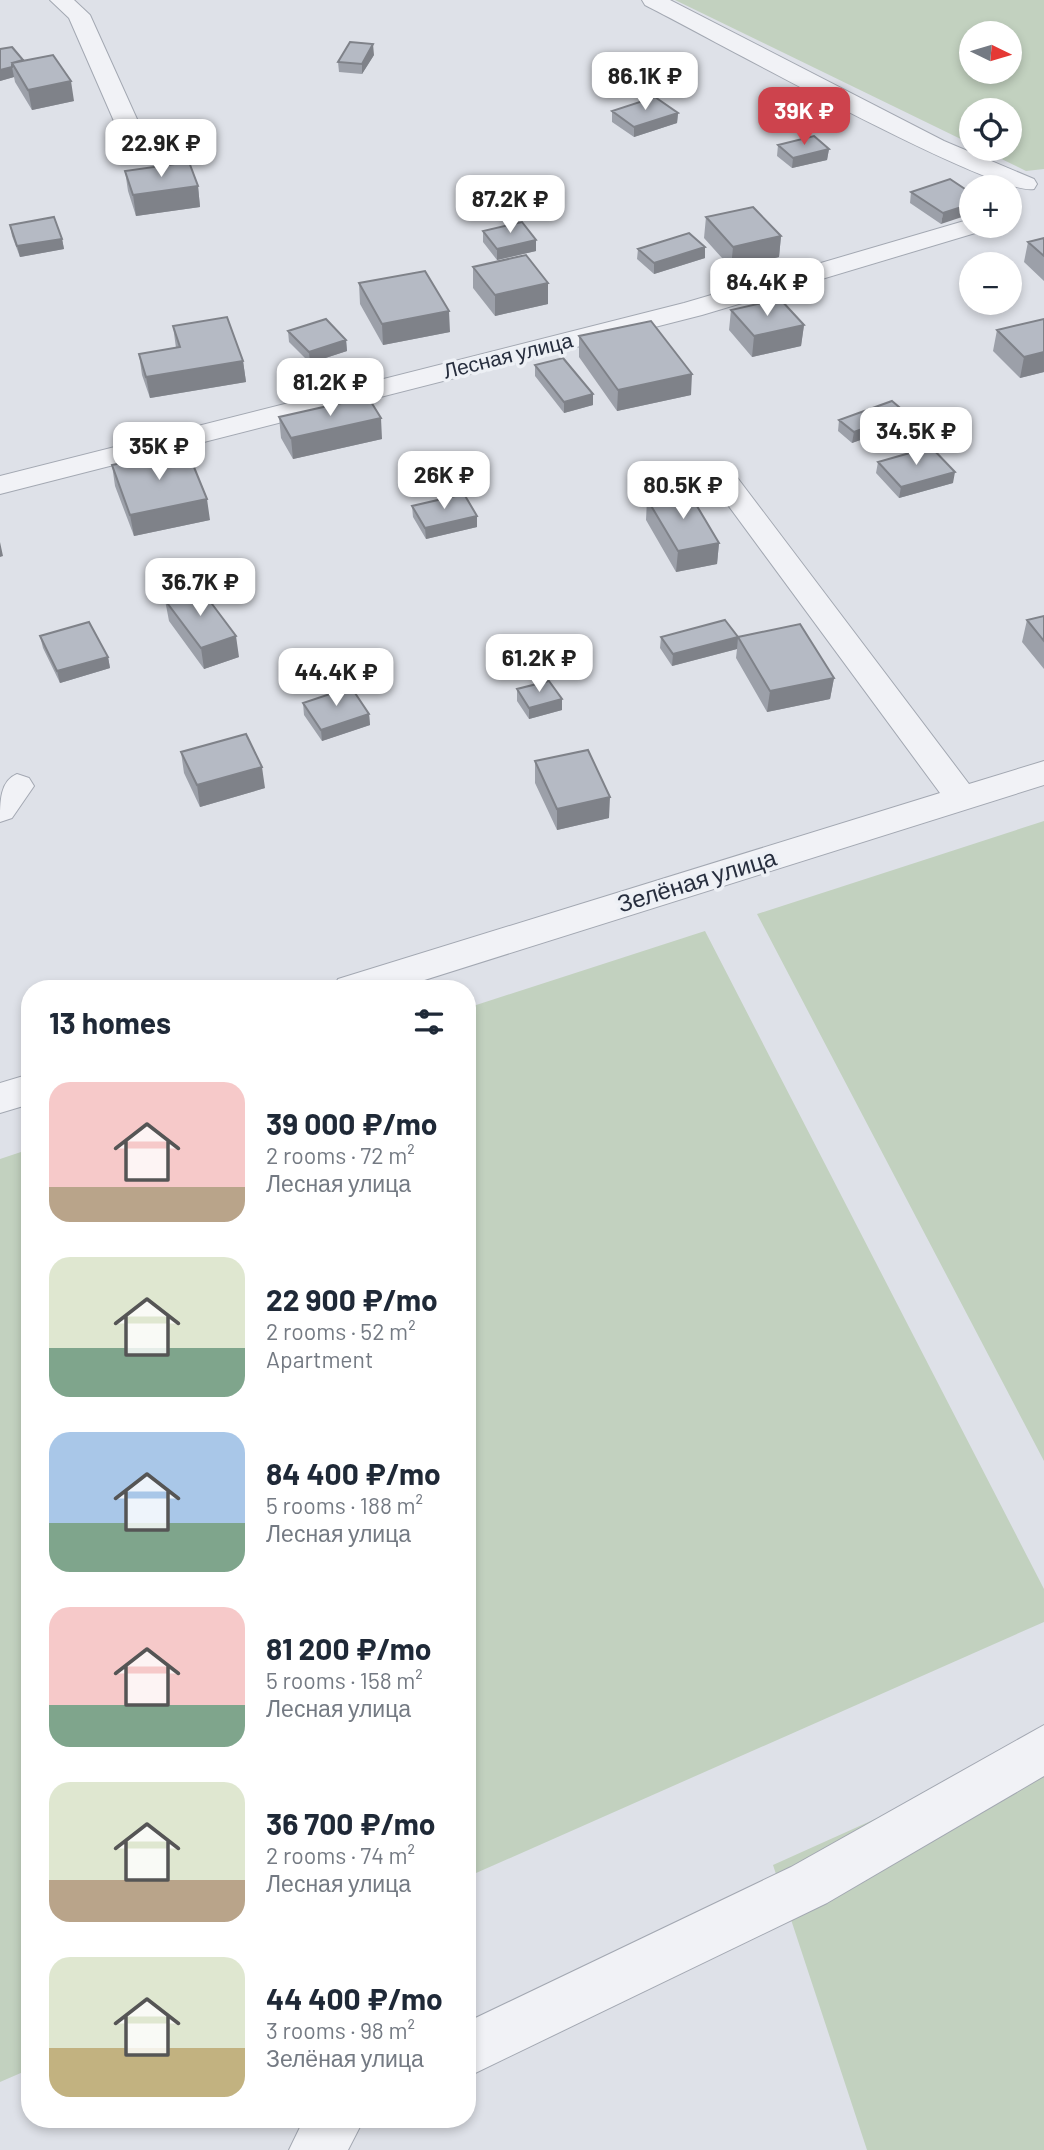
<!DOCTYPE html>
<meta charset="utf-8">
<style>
body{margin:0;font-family:Barlow,sans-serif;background:#f2f2f3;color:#1f2937;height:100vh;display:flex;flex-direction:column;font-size:26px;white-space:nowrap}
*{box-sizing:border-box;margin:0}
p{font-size:23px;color:#747a83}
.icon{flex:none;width:38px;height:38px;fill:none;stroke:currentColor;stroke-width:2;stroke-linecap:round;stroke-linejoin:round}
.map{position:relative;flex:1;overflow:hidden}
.side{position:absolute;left:21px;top:980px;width:455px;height:1148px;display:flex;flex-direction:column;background:#fff;border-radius:28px;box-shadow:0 4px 10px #0003}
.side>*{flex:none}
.needle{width:46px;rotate:95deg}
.tools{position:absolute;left:959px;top:21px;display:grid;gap:14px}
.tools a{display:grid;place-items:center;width:63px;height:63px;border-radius:50%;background:#fff;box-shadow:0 4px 10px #0003;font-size:35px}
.price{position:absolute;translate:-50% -60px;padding:0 16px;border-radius:14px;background:#fff;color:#222;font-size:23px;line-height:46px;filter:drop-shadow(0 2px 4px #0008)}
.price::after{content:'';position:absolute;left:50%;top:42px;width:21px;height:16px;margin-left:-10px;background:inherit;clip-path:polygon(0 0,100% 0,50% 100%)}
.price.current{background:#cd434d;color:#fff}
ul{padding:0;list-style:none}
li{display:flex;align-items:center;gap:21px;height:175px;padding:0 28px}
li span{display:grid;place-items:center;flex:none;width:196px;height:140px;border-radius:21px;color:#555}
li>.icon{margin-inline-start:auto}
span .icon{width:84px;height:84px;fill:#fffc;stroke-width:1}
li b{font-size:30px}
h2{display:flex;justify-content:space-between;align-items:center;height:84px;padding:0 28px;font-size:30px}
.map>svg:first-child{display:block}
.green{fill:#c2d1bf;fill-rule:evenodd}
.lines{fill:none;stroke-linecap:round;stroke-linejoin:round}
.minor-casing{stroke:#a3a8b2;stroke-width:2}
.minor{fill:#f1f2f6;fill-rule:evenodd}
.wall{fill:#9ca0a9}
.shaded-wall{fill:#7f8289}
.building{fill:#b5bac4;stroke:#7f8289;stroke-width:2}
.labels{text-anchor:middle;stroke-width:7;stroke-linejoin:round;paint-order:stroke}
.far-street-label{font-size:21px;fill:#272e3e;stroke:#edf0f5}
.street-label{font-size:24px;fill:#272e3e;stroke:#edf0f5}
</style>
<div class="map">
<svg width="1044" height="2150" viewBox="0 0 1044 2150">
<rect width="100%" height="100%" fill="#dee1e8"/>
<!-- green -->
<path class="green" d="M675 0H1044V169L1026 171 981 149H1010V110H971V144ZM971 33H1010V72H971Z
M1044 821V1461L757 914Z
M705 931 1044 1589V1622L467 1877V1008Z
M30 1149V2069L0 2082V1159Z
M1044 1743V2150H867L773 1865Z"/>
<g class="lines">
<defs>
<path id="minor" d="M50 0H74L90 15 141 128 137 133H121L117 128 69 18Z
M642 0H670L944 141 1034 179 1037 184 1034 189C997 198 699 32 645 5Z
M971 219V226H986L982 231 702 315 0 494V476L684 303Z
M726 473 736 476 969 784 1044 761V785L396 989H333L338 979 940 793 711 482 716 476Z
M17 774 29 778 34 786 12 818 0 822C0 801 0 781 17 774Z
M30 1074V1104L0 1113V1083Z
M1044 1725V1776L827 1903 467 2077V2022L791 1867Z
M304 2119H364L348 2150H289Z"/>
</defs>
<!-- minor casing -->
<use href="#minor" class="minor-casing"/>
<!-- minor -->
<use href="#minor" class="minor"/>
</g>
<!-- wall -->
<path class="wall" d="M0 49 23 60 74 101 32 110 15 82 14 77 0 81Z
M374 55 362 74 339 72 338 62Z
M612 111 678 113 677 123 634 137 612 122Z
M778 145 829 149 827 160 792 168 777 156Z
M125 171 198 186 200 207 136 216 128 191Z
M950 179 941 224 910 203 911 192Z
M706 217 781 236 779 257 731 268 704 238Z
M10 225 62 239 64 249 20 257 12 236Z
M483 231 536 240V251L497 260 483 242Z
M1044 238V281L1024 262 1028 242Z
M638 249 705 258 654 274 637 259Z
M473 267 548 304 495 316 473 288Z
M359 283 450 332 383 345 360 304Z
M731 310 804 325 801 346 752 357 729 330Z
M1044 319V372L1020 378 993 351 997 330Z
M173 326 243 361 246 382 150 398 142 375 139 354 176 348Z
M288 331 346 340 347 351 310 363 289 342Z
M579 336 691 395 617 411 579 357Z
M535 365 593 405 564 413 535 376Z
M279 417 382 439 293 459 281 438Z
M839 420 904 424 852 443 838 431Z
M878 462 953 483 899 498 876 473Z
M112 465 210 520 134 536 115 486Z
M647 499 719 543 717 564 676 572 646 520Z
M412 506 477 516V527L426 539 413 517Z
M165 600 239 657 204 669 169 621Z
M1044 616V669L1022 642 1027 620Z
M40 636 108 657 110 668 60 683 43 648Z
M661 637H738L834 678 830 699 767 712 736 658 737 649 672 666 660 648Z
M517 689 562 699V710L529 719 517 701Z
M303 703 369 714 370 725 322 741 304 715Z
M181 752 265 788 200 807 184 773Z
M535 761 609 818 557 830 535 783Z"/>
<!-- shaded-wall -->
<path class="shaded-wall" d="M373 44 374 55 362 74V64Z
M12 67 14 77 0 81V70Z
M71 81 74 101 32 110 28 90Z
M678 113 677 123 634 137V127Z
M829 149 827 160 792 168 793 158Z
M198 186 200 207 136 216 133 195Z
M971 204V214L941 224 943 213Z
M781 236 779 257 731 268 733 247Z
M62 239 64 249 20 257 17 246Z
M536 240V251L497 260V249Z
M705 247V258L654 274V263Z
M548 283V304L495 316V295Z
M449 311 450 332 383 345 382 324Z
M804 325 801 346 752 357 754 336Z
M346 340 347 351 310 363 309 352Z
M1044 352V372L1020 378 1024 357Z
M243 361 246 382 150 398 146 377Z
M692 374 691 395 617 411 618 390Z
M593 394V405L564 413V402Z
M906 413 904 424 852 443 854 432Z
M381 418 382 439 293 459 291 438Z
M955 472 953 483 899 498 901 487Z
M207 499 210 520 134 536 130 515Z
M477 516V527L426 539 425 528Z
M0 542 3 556 0 557Z
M719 543 717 564 676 572 678 551Z
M236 636 239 657 204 669 201 648Z
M738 637 737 649 672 666 673 654Z
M108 657 110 668 60 683 57 671Z
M834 678 830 699 767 712 770 691Z
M562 699V710L529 719V708Z
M369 714 370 725 322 741 321 730Z
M262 767 265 788 200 807 197 785Z
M610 797 609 818 557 830V809Z"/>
<!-- building -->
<path class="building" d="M350 42 373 44 362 64 338 62Z
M12 47 23 60 12 63V67L0 70V49Z
M53 55 71 81 28 90 12 63Z
M655 97 678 113 634 127 612 111Z
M814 136 829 149 793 158 778 145Z
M189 162 198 186 133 195 125 171Z
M950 179 971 193V204L943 213 911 192Z
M753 207 781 236 733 247 706 217Z
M54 217 62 239 17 246 10 225Z
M522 222 536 240 497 249 483 231Z
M689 233 705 247 654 263 638 249Z
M1044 238V256L1028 242Z
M526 255 548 283 495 295 473 267Z
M425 271 449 311 382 324 359 283Z
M780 299 804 325 754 336 731 310Z
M227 317 243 361 146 377 139 354 180 347 173 326Z
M326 319 346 340 309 352 288 331Z
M1044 319V352L1024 357 997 330Z
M651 321 692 374 618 390 579 336Z
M563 358 593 394 564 402 535 365Z
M368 397 381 418 291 438 279 417Z
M892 401 906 413 854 432 839 420Z
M931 447 955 472 901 487 878 462Z
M187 450 207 499 130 515 112 465Z
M688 491 719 543 678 551 647 499Z
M464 494 477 516 425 528 412 506Z
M200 588 236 636 201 648 165 600Z
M1044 616V641L1027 620Z
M725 620 738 637 673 654 661 637Z
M89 622 108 657 57 671 40 636Z
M800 624 834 678 770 691 738 637Z
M549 681 562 699 529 708 517 689Z
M351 687 369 714 321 730 303 703Z
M246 734 262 767 197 785 181 752Z
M588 750 610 797 557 809 535 761Z"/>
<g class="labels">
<!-- far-street labels -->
<g class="far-street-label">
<text transform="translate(508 356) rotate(-14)" y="7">Лесная улица</text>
</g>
<!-- street labels -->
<g class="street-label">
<text transform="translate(697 881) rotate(-17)" y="8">Зелёная улица</text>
</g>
</g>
</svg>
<div class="tools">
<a><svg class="needle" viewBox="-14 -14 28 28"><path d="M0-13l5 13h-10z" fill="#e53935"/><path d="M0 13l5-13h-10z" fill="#747a83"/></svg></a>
<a><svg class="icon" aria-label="locate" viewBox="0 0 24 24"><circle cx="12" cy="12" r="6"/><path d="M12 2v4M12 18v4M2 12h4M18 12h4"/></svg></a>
<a>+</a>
<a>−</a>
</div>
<b class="price" style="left:645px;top:112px">86.1K ₽</b>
<b class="price current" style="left:804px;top:147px">39K ₽</b>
<b class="price" style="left:161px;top:179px">22.9K ₽</b>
<b class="price" style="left:510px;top:235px">87.2K ₽</b>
<b class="price" style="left:767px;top:318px">84.4K ₽</b>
<b class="price" style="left:330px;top:418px">81.2K ₽</b>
<b class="price" style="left:916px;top:467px">34.5K ₽</b>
<b class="price" style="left:159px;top:482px">35K ₽</b>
<b class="price" style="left:444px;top:511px">26K ₽</b>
<b class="price" style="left:683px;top:521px">80.5K ₽</b>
<b class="price" style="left:200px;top:618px">36.7K ₽</b>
<b class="price" style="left:539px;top:694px">61.2K ₽</b>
<b class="price" style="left:336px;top:708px">44.4K ₽</b>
<section class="side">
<h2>13 homes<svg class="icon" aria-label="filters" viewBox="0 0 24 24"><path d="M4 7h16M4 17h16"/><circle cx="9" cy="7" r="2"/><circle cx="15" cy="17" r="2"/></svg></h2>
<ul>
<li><span style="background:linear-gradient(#f6c9c9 75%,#b9a48a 0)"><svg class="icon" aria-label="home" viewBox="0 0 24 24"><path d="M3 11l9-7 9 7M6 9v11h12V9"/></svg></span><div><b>39 000 ₽/mo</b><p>2 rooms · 72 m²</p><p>Лесная улица</p></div></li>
<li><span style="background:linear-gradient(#dfe7d0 65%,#7fa58c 0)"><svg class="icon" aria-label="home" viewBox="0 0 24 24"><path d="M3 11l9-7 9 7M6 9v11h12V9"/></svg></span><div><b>22 900 ₽/mo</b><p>2 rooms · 52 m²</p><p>Apartment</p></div></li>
<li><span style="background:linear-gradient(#a9c7e8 65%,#7fa58c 0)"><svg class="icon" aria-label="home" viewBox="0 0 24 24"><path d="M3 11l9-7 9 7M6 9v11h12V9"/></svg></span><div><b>84 400 ₽/mo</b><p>5 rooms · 188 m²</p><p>Лесная улица</p></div></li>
<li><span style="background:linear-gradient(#f6c9c9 70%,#7fa58c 0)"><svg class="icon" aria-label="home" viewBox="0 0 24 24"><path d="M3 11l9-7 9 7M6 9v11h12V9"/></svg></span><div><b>81 200 ₽/mo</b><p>5 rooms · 158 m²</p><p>Лесная улица</p></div></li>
<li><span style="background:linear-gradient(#dfe7d0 70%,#b9a48a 0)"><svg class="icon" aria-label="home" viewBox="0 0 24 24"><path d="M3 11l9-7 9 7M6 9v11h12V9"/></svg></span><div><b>36 700 ₽/mo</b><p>2 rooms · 74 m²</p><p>Лесная улица</p></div></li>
<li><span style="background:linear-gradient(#dfe7d0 65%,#c2b280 0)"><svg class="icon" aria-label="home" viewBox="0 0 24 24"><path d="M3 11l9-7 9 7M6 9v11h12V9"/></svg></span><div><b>44 400 ₽/mo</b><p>3 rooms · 98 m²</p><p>Зелёная улица</p></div></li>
</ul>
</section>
</div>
